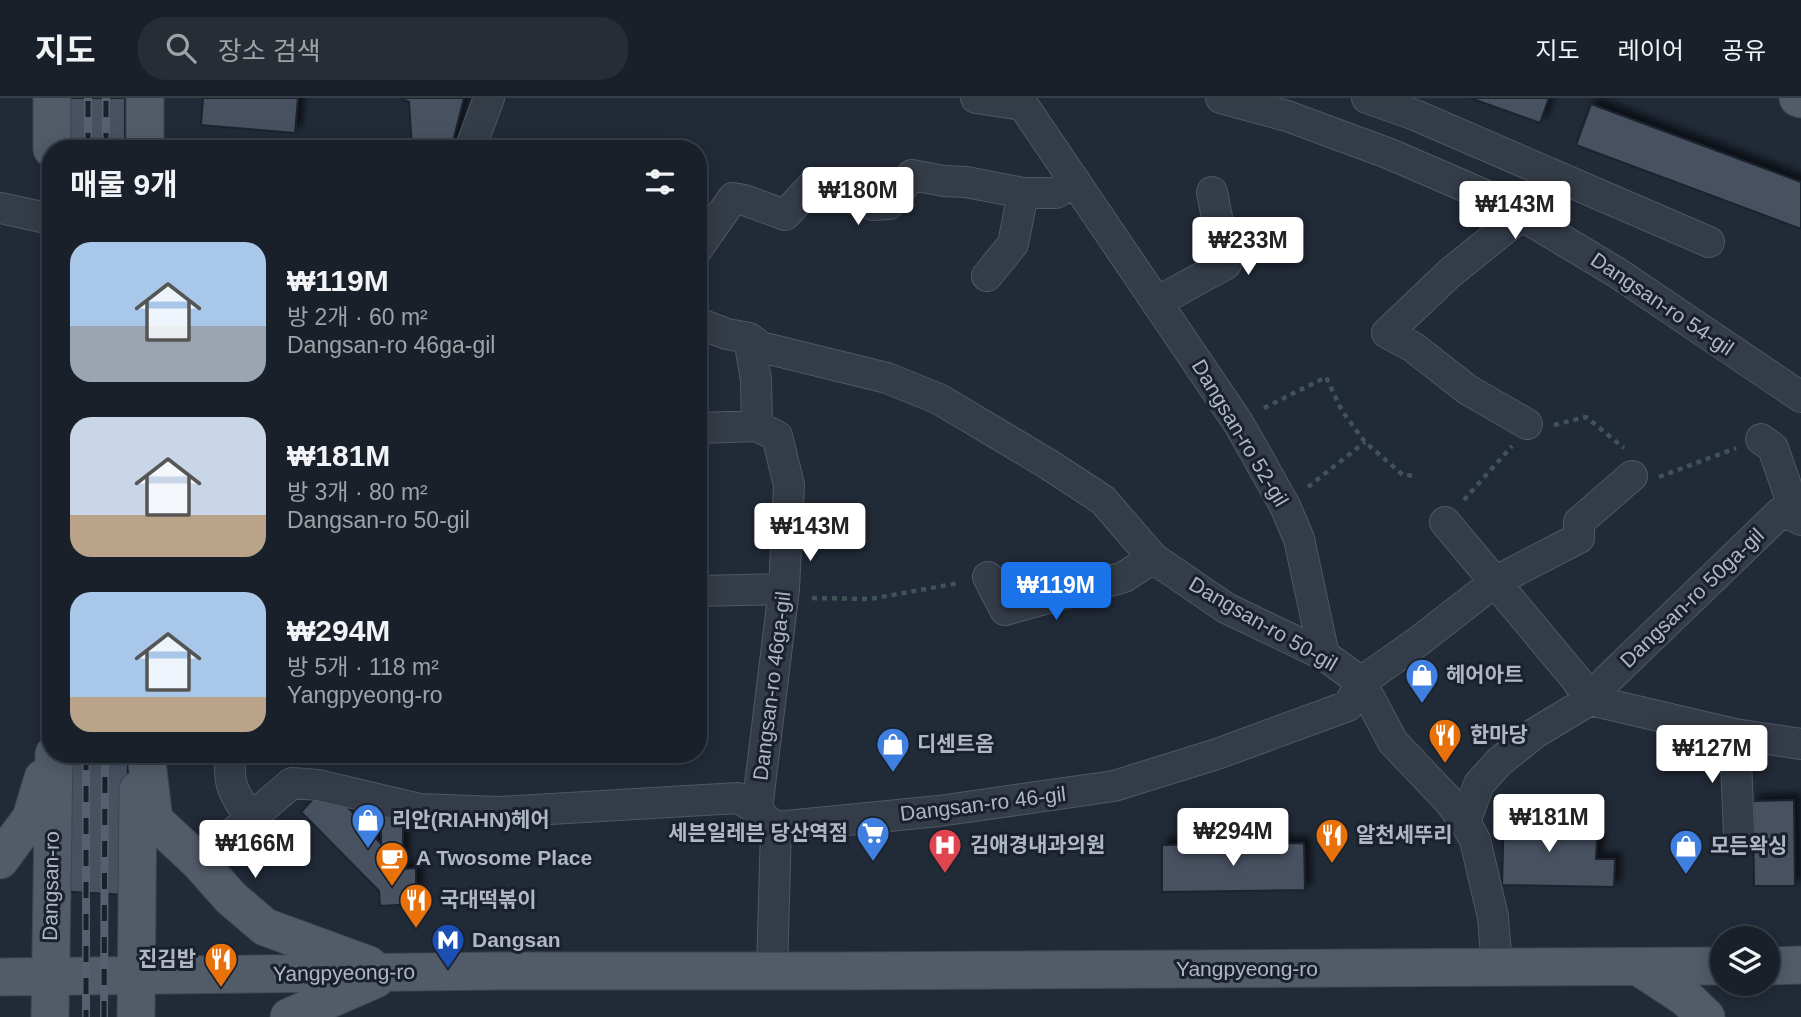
<!DOCTYPE html>
<html lang="ko">
<meta charset="utf-8">
<style>
body{margin:0;font-family:Helvetica,"Noto Sans KR",sans-serif;background:#262d35;color:#f1f3f6;height:100vh;display:flex;flex-direction:column;font-size:26px;white-space:nowrap}
*{box-sizing:border-box;margin:0}
p{font-size:23px;color:#9fa3a8}
.icon{flex:none;width:38px;height:38px;fill:none;stroke:currentColor;stroke-width:2;stroke-linecap:round;stroke-linejoin:round}
.map{position:relative;flex:1;overflow:hidden}
.side{position:absolute;left:42px;top:42px;width:665px;height:623px;display:flex;flex-direction:column;background:#192029;border-radius:28px;box-shadow:0 4px 18px #0003,0 0 0 2px #373e46}
.side>*{flex:none}
.tools{position:absolute;left:1710px;top:828px;display:grid;gap:14px}
.tools a{display:grid;place-items:center;width:70px;height:70px;border-radius:50%;background:#192029;box-shadow:0 4px 18px #0003,0 0 0 2px #373e46;font-size:35px}
.price{position:absolute;translate:-50% -60px;padding:0 16px;border-radius:7px;background:#fff;color:#222;font-size:23px;line-height:46px;filter:drop-shadow(0 2px 4px #0008)}
.price::after{content:'';position:absolute;left:50%;top:42px;width:21px;height:16px;margin-left:-10px;background:inherit;clip-path:polygon(0 0,100% 0,50% 100%)}
.price.selected{background:#1a73e8;color:#fff}
ul{padding:0;list-style:none}
li{display:flex;align-items:center;gap:21px;height:175px;padding:0 28px}
li span{display:grid;place-items:center;flex:none;width:196px;height:140px;border-radius:21px;color:#555}
li>.icon{margin-inline-start:auto}
span .icon{width:84px;height:84px;fill:#fffc;stroke-width:1}
li b{font-size:30px}
h2{display:flex;justify-content:space-between;align-items:center;height:84px;padding:0 28px;font-size:30px}
header{display:flex;align-items:center;gap:42px;box-sizing:border-box;height:98px;padding:0 35px;background:#192029;border-bottom:2px solid #373e46}
header strong{font-size:33px}
nav{display:flex;gap:38px;margin-inline-start:auto;font-size:24px}
.search{width:490px;height:63px;background:#262d35;display:flex;align-items:center;gap:18px;box-sizing:border-box;padding:0 24px;border-radius:28px;color:#9fa3a8;font-size:26px}
.map>svg:first-child{display:block}
.building{fill:#475161;stroke:#1c232e;stroke-width:2;filter:url(#shadow)}
.lines{fill:none;stroke-linecap:round;stroke-linejoin:round}
.minor-casing{stroke:#4f5762;stroke-width:32}
.major-casing{stroke:#3e4551;stroke-width:39}
.path{stroke:#405356;stroke-width:4.5;stroke-dasharray:5 5;stroke-linecap:butt}
.minor{stroke:#343c48;stroke-width:30}
.major{stroke:#525b68;stroke-width:37}
.rail-casing{stroke:#56606f;stroke-width:8}
.rail{stroke:#1a212c;stroke-width:5;stroke-dasharray:16;stroke-linecap:butt}
.labels{text-anchor:middle;stroke-width:6;stroke-linejoin:round;paint-order:stroke}
.street-label{font-size:21px;fill:#afb7c4;stroke:#1a212c}
.poi-label{font-size:21px;font-weight:bold;fill:#afb7c4;stroke:#1a212c;text-anchor:start}
</style>
<header>
<strong>지도</strong>
<div class="search"><svg class="icon" aria-label="search" viewBox="0 0 24 24"><circle cx="10" cy="10" r="6"/><path d="M15 15l6 6"/></svg>장소 검색</div>
<nav><a>지도</a><a>레이어</a><a>공유</a></nav>
</header>
<div class="map">
<svg width="1801" height="919" viewBox="0 0 1801 919">
<defs>
<filter id="shadow"><feDropShadow dx="6" dy="-6" stdDeviation="3.5" flood-color="#0009"/></filter>
</defs>
<rect width="100%" height="100%" fill="#212a37"/>
<!-- building -->
<path class="building" d="M45 0H125V51H51V656H128L127 797 54 793 44 640Z
M203 0H298L295 35 201 27Z
M400 0H464L451 51H412L409 4Z
M1470 0H1549L1540 25Z
M1591 6 1801 84V131L1576 47Z
M315 699 344 705 381 746V713L403 716V771L416 770V806L380 808 379 793 301 714Z
M1794 702 1795 788H1754L1753 703Z
M1504 709 1549 710V740L1597 741 1596 761H1615L1614 789 1502 787Z
M1304 745 1305 792 1162 794V747Z"/>
<g class="lines">
<defs>
<path id="minor" d="M976 0 1023 7 1237 323 1252 349 1285 408 1299 441 1324 557
M1221 0 1287 18 1390 56 1494 101 1616 174 1801 299
M1367 0 1415 17 1709 144
M470 51 489 0
M0 110 51 121
M1522 117 1450 175 1387 235 1413 249 1468 292 1527 326
M698 150 733 100 744 102 785 117 814 86 873 107 889 106 912 77 944 83 966 84 1023 95
M987 178 1013 146 1023 95H1056L1075 83
M1157 204 1226 166 1212 94
M698 225 727 236 749 240 761 249 887 280 939 301 1048 366 1103 402 1153 460 1226 510 1324 557 1361 584 1393 644 1449 703 1465 724 1475 742 1493 819 1497 870
M749 240 756 282 757 328
M698 330 757 328 777 338 789 387 784 491 757 711
M1761 341 1773 350 1797 419
M1445 424 1576 581 1590 602
M988 479 1005 512 1124 479 1153 460
M698 493 784 491
M1590 602 1735 636 1801 646
M1735 636 1739 737
M231 656C227 687 234 695 250 720
M1465 724 1479 686 1499 664 1535 635 1590 602 1606 583 1780 415 1797 419 1801 422
M199 764 292 685 318 687 420 711 499 714 738 700 757 711 764 720 776 729 939 713 1114 688 1217 656 1348 608 1361 584 1419 543 1496 483 1579 440V424L1632 378
M772 873 776 729"/>
<path id="major" d="M1798 0 1801 1
M52 51V0
M145 51V0
M146 656 154 722 199 764 231 800 265 829 369 867
M0 762 31 720 43 680
M1768 868 1801 867
M1639 869 1686 900 1706 919
M0 879 498 873H838L1722 868
M50 919 54 656
M136 919 138 692
M289 919 376 881"/>
</defs>
<!-- minor casing -->
<use href="#minor" class="minor-casing"/>
<!-- major casing -->
<use href="#major" class="major-casing"/>
<!-- path -->
<path class="path" d="M1264 310 1326 279 1342 313 1365 344 1403 377 1416 378
M1554 327 1586 319 1624 350
M1659 379 1736 350
M1308 389 1365 344
M1464 402 1512 348
M812 500 870 501 959 485"/>
<!-- minor -->
<use href="#minor" class="minor"/>
<!-- major -->
<use href="#major" class="major"/>
<defs>
<path id="rail" d="M88 51V0
M106 51V0
M86 656V919
M104 919 105 656"/>
</defs>
<!-- rail casing -->
<use href="#rail" class="rail-casing"/>
<!-- rail -->
<use href="#rail" class="rail"/>
</g>
<!-- icons -->
<defs>
<symbol id="shop-pin" viewBox="-11 -11 22 30"><path d="M0 17L-7.5 6A9.5 9.5 0 1 1 7.5 6Z" fill="#3f7fe0" stroke="#1a212c"/><path d="M-5-2.5h2.3a2.7 3.5 0 0 1 5.4 0H5L5.5 6h-11ZM-1.5-2.5h3a1.5 2.3 0 0 0-3 0Z" fill="#fff"/></symbol>
<symbol id="restaurant-pin" viewBox="-11 -11 22 30"><path d="M0 17L-7.5 6A9.5 9.5 0 1 1 7.5 6Z" fill="#e8710a" stroke="#1a212c"/><path d="M-5-6h1v4h1v-4h1v4h1v-4h1v5L-1.5 .5V6h-2V.5L-5-1ZM5-6V6H3V1.5H1.5Q1.5-4 5-6Z" fill="#fff"/></symbol>
<symbol id="supermarket-pin" viewBox="-11 -11 22 30"><path d="M0 17L-7.5 6A9.5 9.5 0 1 1 7.5 6Z" fill="#3f7fe0" stroke="#1a212c"/><path d="M-6-5.5h2.5l.6 2H6L4.5 2H-2.5L-4.4-4H-6ZM-1.5 3.2a1.3 1.3 0 1 0 .1 0ZM3 3.2a1.3 1.3 0 1 0 .1 0Z" fill="#fff"/></symbol>
<symbol id="hospital-pin" viewBox="-11 -11 22 30"><path d="M0 17L-7.5 6A9.5 9.5 0 1 1 7.5 6Z" fill="#e0444e" stroke="#1a212c"/><path d="M-5-5h3v3.5h4V-5h3V5h-3V1.5h-4V5h-3Z" fill="#fff"/></symbol>
<symbol id="cafe-pin" viewBox="-11 -11 22 30"><path d="M0 17L-7.5 6A9.5 9.5 0 1 1 7.5 6Z" fill="#e8710a" stroke="#1a212c"/><path d="M-5.5-4.5H6V0H3Q3 3.5 0 3.5H-2.5Q-5.5 3.5-5.5 0ZM3-3.2v2h1.7v-2ZM-6 4.5H4V6H-6Z" fill="#fff"/></symbol>
<symbol id="metro-pin" viewBox="-11 -11 22 30"><path d="M0 17L-7.5 6A9.5 9.5 0 1 1 7.5 6Z" fill="#1a4fb4" stroke="#1a212c"/><path d="M-5.5 5V-5H-3L0 0L3-5H5.5V5H3V-.5L0 4L-3-.5V5Z" fill="#fff"/></symbol>
</defs>
<g fill-rule="evenodd">
<use href="#shop-pin" x="1403" y="558" width="38" height="52"/>
<use href="#restaurant-pin" x="1426" y="618" width="38" height="52"/>
<use href="#shop-pin" x="874" y="627" width="38" height="52"/>
<use href="#shop-pin" x="349" y="703" width="38" height="52"/>
<use href="#supermarket-pin" x="854" y="716" width="38" height="52"/>
<use href="#restaurant-pin" x="1313" y="718" width="38" height="52"/>
<use href="#hospital-pin" x="926" y="728" width="38" height="52"/>
<use href="#shop-pin" x="1667" y="729" width="38" height="52"/>
<use href="#cafe-pin" x="373" y="741" width="38" height="52"/>
<use href="#restaurant-pin" x="397" y="783" width="38" height="52"/>
<use href="#metro-pin" x="429" y="823" width="38" height="52"/>
<use href="#restaurant-pin" x="202" y="842" width="38" height="52"/>
</g>
<g class="labels">
<!-- street labels -->
<g class="street-label">
<text transform="translate(1662 206) rotate(34)" y="7">Dangsan-ro 54-gil</text>
<text transform="translate(1240 335) rotate(59)" y="7">Dangsan-ro 52-gil</text>
<text transform="translate(1692 500) rotate(-44)" y="7">Dangsan-ro 50ga-gil</text>
<text transform="translate(1263 526) rotate(30)" y="7">Dangsan-ro 50-gil</text>
<text transform="translate(772 588) rotate(-83)" y="7">Dangsan-ro 46ga-gil</text>
<text transform="translate(983 706) rotate(-7)" y="7">Dangsan-ro 46-gil</text>
<text transform="translate(51 788) rotate(-89)" y="7">Dangsan-ro</text>
<text x="1247" y="878">Yangpyeong-ro</text>
<text transform="translate(344 875) rotate(-1)" y="7">Yangpyeong-ro</text>
</g>
<!-- poi labels -->
<g class="poi-label">
<text x="1446" y="584">헤어아트</text>
<text x="1470" y="644">한마당</text>
<text x="917" y="653">디센트옴</text>
<text x="392" y="729">리안(RIAHN)헤어</text>
<text x="848" y="742" text-anchor="end">세븐일레븐 당산역점</text>
<text x="1356" y="744">알천세뚜리</text>
<text x="970" y="754">김애경내과의원</text>
<text x="1710" y="755">모든왁싱</text>
<text x="416" y="767">A Twosome Place</text>
<text x="440" y="809">국대떡볶이</text>
<text x="472" y="849">Dangsan</text>
<text x="196" y="868" text-anchor="end">진김밥</text>
</g>
</g>
</svg>
<div class="tools">
<a><svg class="icon" aria-label="layers" viewBox="0 0 24 24"><path d="M12 4l9 5-9 5-9-5zM3 14l9 5 9-5"/></svg></a>
</div>
<b class="price" style="left:858px;top:129px">₩180M</b>
<b class="price" style="left:1515px;top:143px">₩143M</b>
<b class="price" style="left:1248px;top:179px">₩233M</b>
<b class="price" style="left:810px;top:465px">₩143M</b>
<b class="price selected" style="left:1056px;top:524px">₩119M</b>
<b class="price" style="left:1712px;top:687px">₩127M</b>
<b class="price" style="left:1549px;top:756px">₩181M</b>
<b class="price" style="left:1233px;top:770px">₩294M</b>
<b class="price" style="left:255px;top:782px">₩166M</b>
<section class="side">
<h2>매물 9개<svg class="icon" aria-label="filters" viewBox="0 0 24 24"><path d="M4 7h16M4 17h16"/><circle cx="9" cy="7" r="2"/><circle cx="15" cy="17" r="2"/></svg></h2>
<ul>
<li><span style="background:linear-gradient(#a9c7e8 60%,#9aa5b1 0)"><svg class="icon" aria-label="home" viewBox="0 0 24 24"><path d="M3 11l9-7 9 7M6 9v11h12V9"/></svg></span><div><b>₩119M</b><p>방 2개 · 60 m²</p><p>Dangsan-ro 46ga-gil</p></div></li>
<li><span style="background:linear-gradient(#c9d6e8 70%,#b9a48a 0)"><svg class="icon" aria-label="home" viewBox="0 0 24 24"><path d="M3 11l9-7 9 7M6 9v11h12V9"/></svg></span><div><b>₩181M</b><p>방 3개 · 80 m²</p><p>Dangsan-ro 50-gil</p></div></li>
<li><span style="background:linear-gradient(#a9c7e8 75%,#b9a48a 0)"><svg class="icon" aria-label="home" viewBox="0 0 24 24"><path d="M3 11l9-7 9 7M6 9v11h12V9"/></svg></span><div><b>₩294M</b><p>방 5개 · 118 m²</p><p>Yangpyeong-ro</p></div></li>
</ul>
</section>
</div>
